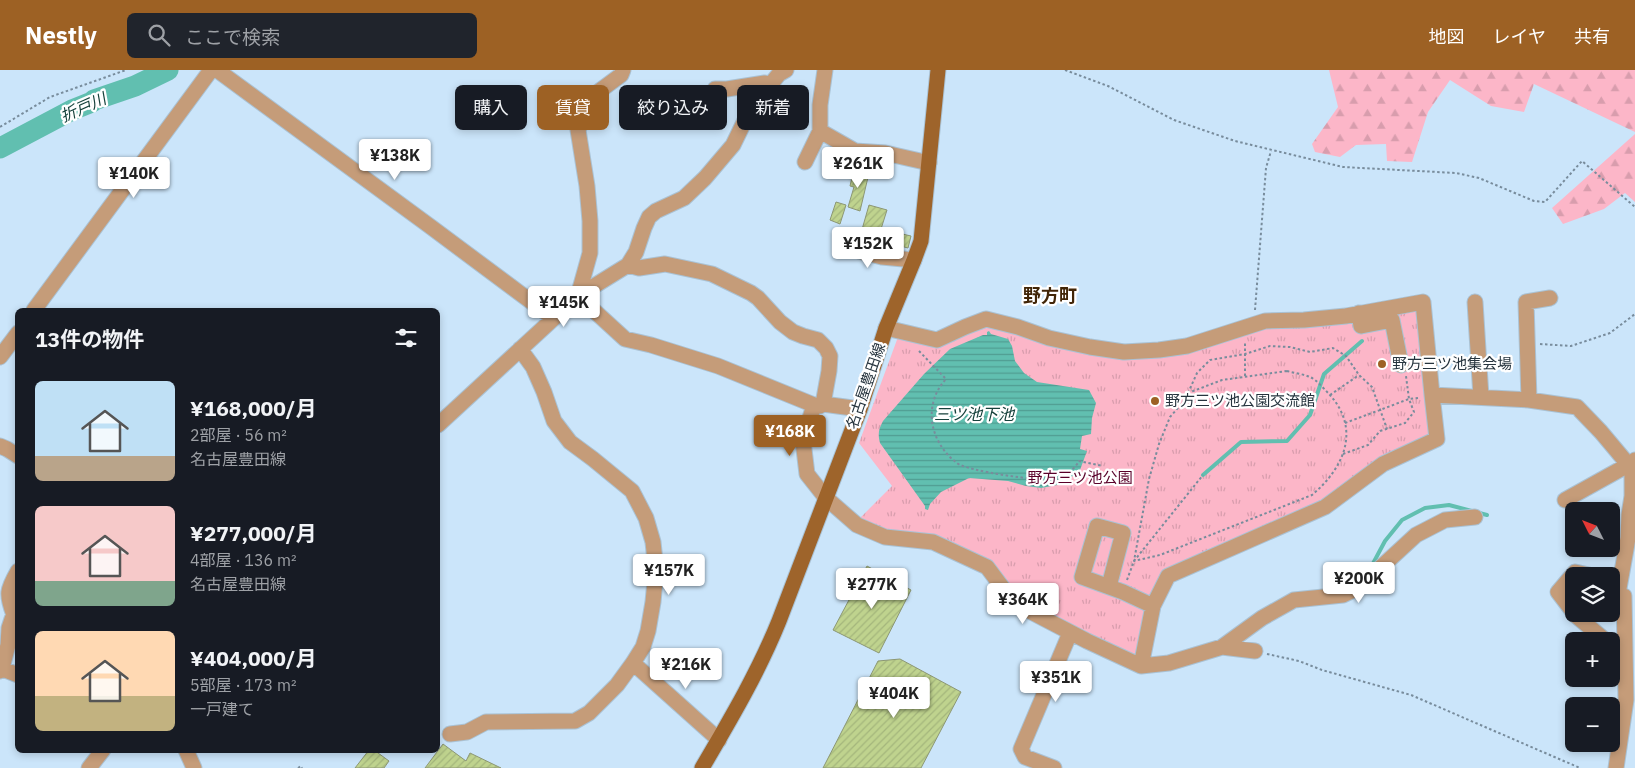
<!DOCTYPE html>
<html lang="ja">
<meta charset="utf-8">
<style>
body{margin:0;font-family:"IBM Plex Sans","Noto Sans JP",sans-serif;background:#20242c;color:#f1f3f6;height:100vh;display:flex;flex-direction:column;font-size:19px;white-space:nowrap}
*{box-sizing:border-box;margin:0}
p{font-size:16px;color:#9ea1a6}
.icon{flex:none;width:28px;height:28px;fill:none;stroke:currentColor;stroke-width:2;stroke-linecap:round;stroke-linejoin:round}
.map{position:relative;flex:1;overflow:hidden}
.side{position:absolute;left:15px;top:238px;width:425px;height:445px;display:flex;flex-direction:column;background:#171b24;border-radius:8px;box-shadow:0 2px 8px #0003}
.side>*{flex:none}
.hud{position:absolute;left:455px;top:15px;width:475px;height:45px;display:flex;gap:10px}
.needle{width:32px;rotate:312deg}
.tools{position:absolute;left:1565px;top:432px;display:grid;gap:10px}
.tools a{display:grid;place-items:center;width:55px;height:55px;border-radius:8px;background:#171b24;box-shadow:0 2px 8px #0003;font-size:25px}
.price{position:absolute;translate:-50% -42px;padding:0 11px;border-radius:5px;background:#fff;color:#222;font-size:16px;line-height:32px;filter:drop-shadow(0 1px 2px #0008)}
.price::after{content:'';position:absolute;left:50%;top:30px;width:15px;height:11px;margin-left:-8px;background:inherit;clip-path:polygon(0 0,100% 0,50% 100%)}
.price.selected{background:#9d6124;color:#fff}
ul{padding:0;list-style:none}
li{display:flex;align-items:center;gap:15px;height:125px;padding:0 20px}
li span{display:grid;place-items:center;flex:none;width:140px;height:100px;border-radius:8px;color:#555}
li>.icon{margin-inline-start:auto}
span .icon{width:60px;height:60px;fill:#fffc;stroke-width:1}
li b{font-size:21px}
h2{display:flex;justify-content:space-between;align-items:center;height:60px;padding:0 20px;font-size:21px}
.tag{padding:0 18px;border-radius:8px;background:#171b24;box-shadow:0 2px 8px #0003;font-size:18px;line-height:45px}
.tag.selected{background:#9d6124;color:#fff}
header{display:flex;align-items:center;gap:30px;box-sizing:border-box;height:70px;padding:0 25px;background:#9d6124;color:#fff}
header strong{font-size:24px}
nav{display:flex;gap:28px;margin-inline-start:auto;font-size:18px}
.search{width:350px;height:45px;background:#20242c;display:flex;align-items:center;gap:12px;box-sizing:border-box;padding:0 18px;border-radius:8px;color:#9ea1a6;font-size:19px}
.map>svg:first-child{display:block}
.forest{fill:url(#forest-firs)}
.park{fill:url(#park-tufts)}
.water{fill:url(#water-rules)}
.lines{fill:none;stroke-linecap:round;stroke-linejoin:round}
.stream{stroke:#61bfb0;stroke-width:4}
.river{stroke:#61bfb0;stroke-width:21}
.building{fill:url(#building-hatch);stroke:#8c9774}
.minor-casing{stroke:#aac2d4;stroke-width:17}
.major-casing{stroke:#aac2d4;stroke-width:17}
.path{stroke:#788c9c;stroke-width:2;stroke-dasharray:2.5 2.5;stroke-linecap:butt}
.minor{stroke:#c59c79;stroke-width:15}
.major{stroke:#9e642b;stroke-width:15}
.poi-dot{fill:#9d6124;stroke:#fff;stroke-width:2}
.labels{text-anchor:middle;stroke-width:4.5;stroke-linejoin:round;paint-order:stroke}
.poi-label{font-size:15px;fill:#26343e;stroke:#fff;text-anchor:start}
.street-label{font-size:15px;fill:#26343e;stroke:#fff}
.park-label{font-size:15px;fill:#590029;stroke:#fff}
.water-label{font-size:16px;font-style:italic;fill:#17423c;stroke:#fff}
.quarter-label{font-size:18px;font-weight:bold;fill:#412507;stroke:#fff}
</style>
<header>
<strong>Nestly</strong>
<div class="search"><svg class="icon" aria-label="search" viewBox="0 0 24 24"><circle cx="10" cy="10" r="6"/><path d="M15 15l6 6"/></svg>ここで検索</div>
<nav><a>地図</a><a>レイヤ</a><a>共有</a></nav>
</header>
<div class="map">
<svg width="1635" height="698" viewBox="0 0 1635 698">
<defs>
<pattern id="forest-firs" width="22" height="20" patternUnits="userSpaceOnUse" patternTransform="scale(1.25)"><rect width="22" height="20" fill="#fcb6c8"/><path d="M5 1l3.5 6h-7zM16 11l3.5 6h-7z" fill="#d89dad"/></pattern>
<pattern id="park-tufts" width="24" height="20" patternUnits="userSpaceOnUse" patternTransform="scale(1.25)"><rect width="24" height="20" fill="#fcb6c8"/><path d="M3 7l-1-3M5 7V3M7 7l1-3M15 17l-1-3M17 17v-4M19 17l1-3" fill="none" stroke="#d89dad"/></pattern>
<pattern id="water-rules" width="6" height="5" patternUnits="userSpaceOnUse" patternTransform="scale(1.25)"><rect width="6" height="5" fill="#61bfb0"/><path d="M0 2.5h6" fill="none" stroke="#509c91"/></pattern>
<pattern id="building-hatch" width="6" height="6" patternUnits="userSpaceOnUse" patternTransform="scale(1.25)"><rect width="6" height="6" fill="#bfd38e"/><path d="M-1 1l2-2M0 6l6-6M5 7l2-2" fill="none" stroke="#a4b67c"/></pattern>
</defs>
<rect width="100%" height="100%" fill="#cbe5fa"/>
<!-- forest -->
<path class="forest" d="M1329 0H1635V62L1534 14 1524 42 1491 36 1450 10 1428 42 1412 92 1387 91 1386 74 1356 75 1340 87 1315 82 1312 74 1338 37Z
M1635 64V132L1625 123 1604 139 1563 154 1552 138Z"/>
<!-- park -->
<path class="park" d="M1417 239 1432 367 1318 434 1163 501 1147 537 1138 587 1017 530 989 493 887 464 859 449 892 416 859 373 898 267 936 278 987 255 1090 283 1269 257Z"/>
<!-- water -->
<path class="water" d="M989 261 991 264 1008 269 1012 276 1015 291 1024 303 1037 312 1089 320 1096 333 1092 348 1091 364 1082 366 1080 379 1087 381 1080 400 1063 414 1041 418 1026 416 1008 411 969 408 941 422 930 434 928 440 925 439V436L880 373C878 365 878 360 883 351L924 304 950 279 983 265H987V262Z"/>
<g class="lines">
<!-- stream -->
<path class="stream" d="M1203 405 1241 372 1287 371 1310 345 1324 304 1362 271
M1369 501 1385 471 1402 450 1425 438 1449 435 1487 445"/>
<!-- river -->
<path class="river" d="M0 78 72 40 92 32 94 30 135 16 168 0"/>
</g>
<!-- building -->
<path class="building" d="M854 99 869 103 860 141 848 137 854 117 850 116Z
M836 132 846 135 840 154 830 150Z
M869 135 887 140 881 159 911 166 908 178 867 167 861 163Z
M867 496 911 520 879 583 833 560Z
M900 589 961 622 921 698H823L878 591Z
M443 674 466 691 470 683 501 698H425Z
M369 680H374L389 691 384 698H355Z"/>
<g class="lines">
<defs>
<path id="minor" d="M217 0 431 157 553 248
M786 0 779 4 750 40 733 75 705 108 684 128 656 141 649 147 644 158 636 182 628 195 578 226 625 269 651 275 718 296 814 335 820 336 823 334 860 339
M715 19H727L765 13 770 14
M820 61 855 81 885 83 929 93
M805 92 820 61V35L825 0
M860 172 859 181 882 187 914 190
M628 195 639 198 665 194 712 204 751 223 758 228 780 252 793 262 803 266 818 270 826 278 830 286 829 301 823 334
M1475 232 1481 327
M34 240 211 0
M1359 243 1361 256 1392 250 1401 295
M886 258 937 270 965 257 986 249 1018 257 1049 268 1090 277 1124 282 1159 280 1187 276 1265 251 1304 250 1346 246 1423 232 1432 325 1529 330 1577 337 1601 362 1632 399
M0 287 18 263
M1529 330 1526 232 1550 228
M814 335 803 371 807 404 826 428 857 455 885 467 933 472 987 497 1014 533 1087 571 1141 596 1169 593 1222 577 1255 581
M438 355 578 226 590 183V151L587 116 578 60 594 25 621 5 623 0
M0 376 7 379 18 386
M1565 430 1628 395
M18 501C7 520 6 524 14 545L18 546
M1109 516 1123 463 1097 456 1082 507 1123 522 1153 536
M1574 543 1558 522 1575 502 1593 506
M1574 544 1606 571
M1222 577 1262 548 1294 530 1343 525 1362 516 1378 500 1416 465 1445 450 1475 447
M633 593 719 670
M1141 596 1153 536 1168 506 1325 437 1383 394 1437 369 1432 325
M0 598 18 605
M0 601 2 598 8 575 9 558 12 549 14 545
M450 664 467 662 486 652 575 651 589 643 617 615 633 593 643 577 648 561 653 532 656 500 653 472 646 448 632 421 593 389 570 372 554 351 544 322 533 297 520 279
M186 680 194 698
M89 698 103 680
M1054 698 1025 687 1021 679 1070 563
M1616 698 1626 630 1624 526 1618 524 1628 468 1629 445 1632 426V399L1635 390"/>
<path id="major" d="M702 698C730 650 758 603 779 551L860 339 886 258 914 190 921 171 938 0"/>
</defs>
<!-- minor casing -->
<use href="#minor" class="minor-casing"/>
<!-- major casing -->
<use href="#major" class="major-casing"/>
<!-- path -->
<path class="path" d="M1065 0 1108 16 1174 50 1235 71 1343 97 1456 103 1479 108 1534 131 1545 132 1582 91 1635 137
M0 57 50 27 126 0
M1255 240 1266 98 1271 81
M1540 274 1571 276 1610 263 1635 244
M919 281 946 309C922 335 930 373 957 393 966 401 1042 412 1055 409 1064 407 1075 399 1079 391L1103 396
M1287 301C1294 303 1303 304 1310 307 1317 310 1324 319 1330 325 1361 360 1344 398 1312 425L1160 485 1134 491 1149 409 1159 374 1170 347 1185 330 1188 323 1222 310Z
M1245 306V272
M1188 323 1197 303 1210 290 1245 284 1270 276 1290 277 1310 282 1333 278 1346 286 1359 305 1372 317 1387 359
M1330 325 1359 305
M1345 353 1409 329 1418 328
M1343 384 1368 375 1380 361 1405 353 1414 342 1409 329 1406 306
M1127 510 1134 491 1203 405
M1267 584 1299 591 1322 600 1411 625 1580 698
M298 698 301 696 302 698"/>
<!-- minor -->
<use href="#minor" class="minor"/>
<!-- major -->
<use href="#major" class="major"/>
</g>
<!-- markers -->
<g class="poi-dot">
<circle cx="1382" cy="294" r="5"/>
<circle cx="1155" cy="331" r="5"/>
</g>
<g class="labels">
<!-- poi labels -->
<g class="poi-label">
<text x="1392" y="299">野方三ツ池集会場</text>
<text x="1165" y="336">野方三ツ池公園交流館</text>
</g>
<!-- street labels -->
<g class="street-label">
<text transform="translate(866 316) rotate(-71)" y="5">名古屋豊田線</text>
</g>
<!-- park labels -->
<g class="park-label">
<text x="1080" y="413">野方三ツ池公園</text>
</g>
<!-- water labels -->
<g class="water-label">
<text transform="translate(83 37) rotate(-24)" y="6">折戸川</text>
<text x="974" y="350">三ツ池下池</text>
</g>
<!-- quarter labels -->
<g class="quarter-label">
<text x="1050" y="232">野方町</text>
</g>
</g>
</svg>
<div class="tools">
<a><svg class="needle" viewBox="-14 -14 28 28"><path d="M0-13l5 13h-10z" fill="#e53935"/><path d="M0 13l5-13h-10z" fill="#9ea1a6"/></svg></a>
<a><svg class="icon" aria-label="layers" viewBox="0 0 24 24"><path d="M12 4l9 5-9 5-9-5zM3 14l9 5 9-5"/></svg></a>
<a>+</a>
<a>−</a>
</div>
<b class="price" style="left:395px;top:111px">¥138K</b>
<b class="price" style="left:858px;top:119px">¥261K</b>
<b class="price" style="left:134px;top:129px">¥140K</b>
<b class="price" style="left:868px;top:199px">¥152K</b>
<b class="price" style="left:564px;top:258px">¥145K</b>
<b class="price selected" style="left:790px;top:387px">¥168K</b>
<b class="price" style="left:669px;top:526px">¥157K</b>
<b class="price" style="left:1359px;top:534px">¥200K</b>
<b class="price" style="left:872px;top:540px">¥277K</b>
<b class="price" style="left:1023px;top:555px">¥364K</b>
<b class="price" style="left:686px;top:620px">¥216K</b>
<b class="price" style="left:1056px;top:633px">¥351K</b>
<b class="price" style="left:894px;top:649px">¥404K</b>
<div class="hud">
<a class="tag">購入</a>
<a class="tag selected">賃貸</a>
<a class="tag">絞り込み</a>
<a class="tag">新着</a>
</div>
<section class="side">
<h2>13件の物件<svg class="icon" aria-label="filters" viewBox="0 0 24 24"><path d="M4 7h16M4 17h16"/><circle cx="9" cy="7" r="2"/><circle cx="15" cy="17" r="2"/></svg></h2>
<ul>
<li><span style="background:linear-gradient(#bfe0f5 75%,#b9a48a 0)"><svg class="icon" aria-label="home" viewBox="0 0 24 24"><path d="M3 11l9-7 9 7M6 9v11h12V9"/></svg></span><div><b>¥168,000/月</b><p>2部屋 · 56 m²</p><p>名古屋豊田線</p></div></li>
<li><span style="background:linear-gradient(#f6c9c9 75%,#7fa58c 0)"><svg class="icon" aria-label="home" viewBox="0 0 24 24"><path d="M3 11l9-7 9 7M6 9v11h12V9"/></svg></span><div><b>¥277,000/月</b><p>4部屋 · 136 m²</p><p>名古屋豊田線</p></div></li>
<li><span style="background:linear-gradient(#ffd9b3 65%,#c2b280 0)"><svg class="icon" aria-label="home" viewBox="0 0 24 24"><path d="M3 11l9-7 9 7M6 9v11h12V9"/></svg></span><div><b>¥404,000/月</b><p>5部屋 · 173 m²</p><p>一戸建て</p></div></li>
</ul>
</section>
</div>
